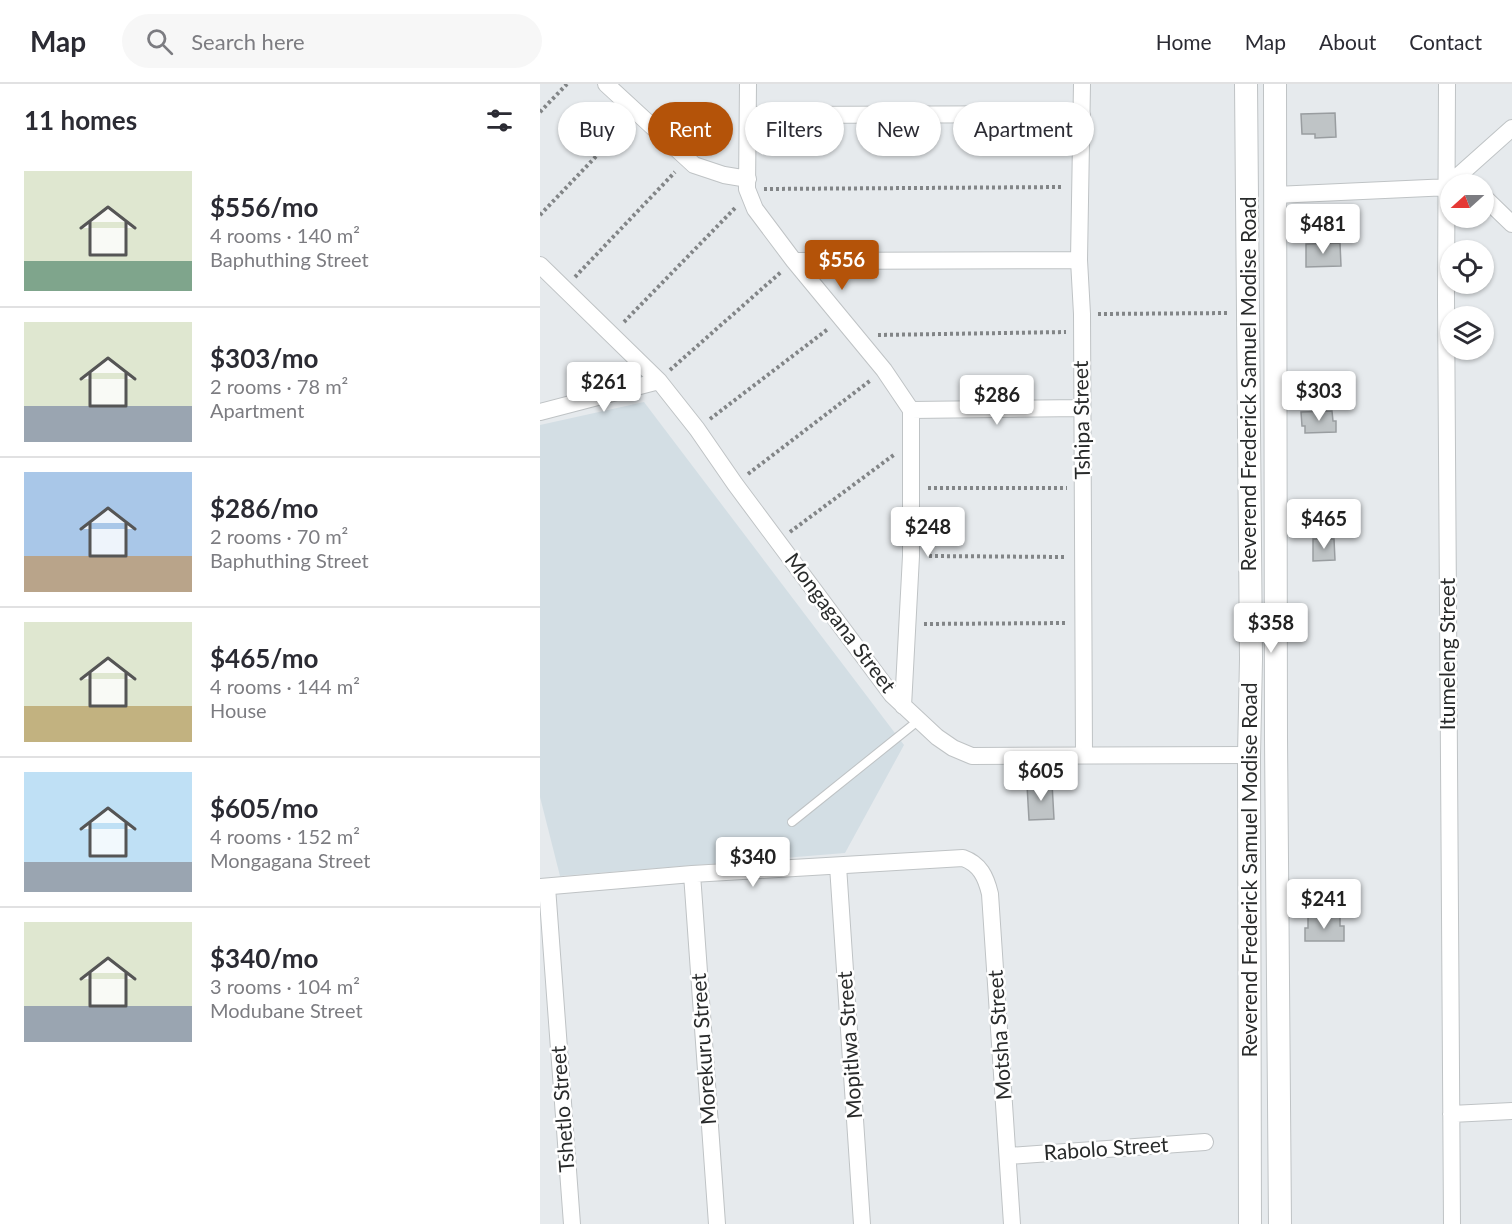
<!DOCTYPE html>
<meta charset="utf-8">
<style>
body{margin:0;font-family:Lato,sans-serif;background:#f7f7f7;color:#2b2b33;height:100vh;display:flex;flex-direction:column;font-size:22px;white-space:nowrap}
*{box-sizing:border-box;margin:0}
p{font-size:20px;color:#7c7c81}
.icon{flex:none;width:33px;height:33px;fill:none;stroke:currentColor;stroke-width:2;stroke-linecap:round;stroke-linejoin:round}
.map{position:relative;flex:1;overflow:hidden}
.panel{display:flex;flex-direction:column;background:#fff;width:540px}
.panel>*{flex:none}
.banner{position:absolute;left:18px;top:18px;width:570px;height:54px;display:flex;gap:12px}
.needle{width:39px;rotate:249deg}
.buttons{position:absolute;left:900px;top:90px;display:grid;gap:12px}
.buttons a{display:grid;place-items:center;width:54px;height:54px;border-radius:50%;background:#fff;box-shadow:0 2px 4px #0004;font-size:30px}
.price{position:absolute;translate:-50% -51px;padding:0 14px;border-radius:6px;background:#fff;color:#222;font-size:20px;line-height:39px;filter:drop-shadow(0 2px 3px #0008)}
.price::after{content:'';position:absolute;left:50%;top:36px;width:18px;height:14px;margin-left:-9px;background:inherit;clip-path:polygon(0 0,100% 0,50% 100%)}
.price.on{background:#b45309;color:#fff}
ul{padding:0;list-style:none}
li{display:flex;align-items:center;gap:18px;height:150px;padding:0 24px}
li+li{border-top:2px solid #e1e1e2}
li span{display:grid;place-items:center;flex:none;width:168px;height:120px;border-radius:0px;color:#555}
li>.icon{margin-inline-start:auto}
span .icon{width:72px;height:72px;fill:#fffc;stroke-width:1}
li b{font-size:26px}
h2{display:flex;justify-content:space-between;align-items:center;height:72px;padding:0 24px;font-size:26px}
.tag{padding:0 21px;border-radius:27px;background:#fff;box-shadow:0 2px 4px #0004;font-size:21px;line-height:54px}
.tag.on{background:#b45309;color:#fff}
header{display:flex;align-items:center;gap:36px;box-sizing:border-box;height:84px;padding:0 30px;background:#fff;border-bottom:2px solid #e1e1e2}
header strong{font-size:28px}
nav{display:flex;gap:33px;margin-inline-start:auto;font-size:21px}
.search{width:420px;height:54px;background:#f7f7f7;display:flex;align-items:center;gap:15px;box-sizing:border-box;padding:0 21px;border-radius:33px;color:#7c7c81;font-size:22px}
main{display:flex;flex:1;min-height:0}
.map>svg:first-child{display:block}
.built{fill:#d3dee4}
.building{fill:#bfc4c6;stroke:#999da0;stroke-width:1.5}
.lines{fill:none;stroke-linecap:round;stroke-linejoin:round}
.lane-casing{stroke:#bfc3c5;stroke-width:10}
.street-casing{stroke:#bfc3c5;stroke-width:18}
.secondary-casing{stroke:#bfc3c5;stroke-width:24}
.path{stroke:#828587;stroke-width:4;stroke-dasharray:3 3;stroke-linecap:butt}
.lane{stroke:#fff;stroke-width:8}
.street{stroke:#fff;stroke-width:16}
.secondary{stroke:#fff;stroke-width:22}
.labels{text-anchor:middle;stroke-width:5;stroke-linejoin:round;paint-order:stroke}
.street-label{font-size:21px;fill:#292b2b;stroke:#fff}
</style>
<header>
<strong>Map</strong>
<div class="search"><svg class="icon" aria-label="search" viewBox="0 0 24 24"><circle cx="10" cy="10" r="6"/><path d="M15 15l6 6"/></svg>Search here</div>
<nav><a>Home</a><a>Map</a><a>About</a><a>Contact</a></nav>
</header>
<main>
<section class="panel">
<h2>11 homes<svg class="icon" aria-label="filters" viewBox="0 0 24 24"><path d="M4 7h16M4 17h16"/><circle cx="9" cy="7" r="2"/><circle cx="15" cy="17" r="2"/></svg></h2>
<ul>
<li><span style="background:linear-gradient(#dfe7d0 75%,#7fa58c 0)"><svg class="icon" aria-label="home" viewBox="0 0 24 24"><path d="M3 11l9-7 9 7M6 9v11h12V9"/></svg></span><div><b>$556/mo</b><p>4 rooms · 140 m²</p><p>Baphuthing Street</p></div></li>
<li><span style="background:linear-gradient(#dfe7d0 70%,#9aa5b1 0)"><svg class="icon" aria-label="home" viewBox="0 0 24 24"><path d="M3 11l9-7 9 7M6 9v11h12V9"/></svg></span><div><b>$303/mo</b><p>2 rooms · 78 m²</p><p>Apartment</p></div></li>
<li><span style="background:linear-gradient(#a9c7e8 70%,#b9a48a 0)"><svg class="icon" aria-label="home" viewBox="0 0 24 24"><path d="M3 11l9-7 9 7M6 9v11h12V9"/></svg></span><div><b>$286/mo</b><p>2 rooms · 70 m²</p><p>Baphuthing Street</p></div></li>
<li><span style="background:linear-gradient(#dfe7d0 70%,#c2b280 0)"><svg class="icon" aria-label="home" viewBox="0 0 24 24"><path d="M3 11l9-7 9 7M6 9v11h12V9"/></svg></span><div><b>$465/mo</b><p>4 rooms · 144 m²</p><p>House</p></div></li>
<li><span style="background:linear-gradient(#bfe0f5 75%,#9aa5b1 0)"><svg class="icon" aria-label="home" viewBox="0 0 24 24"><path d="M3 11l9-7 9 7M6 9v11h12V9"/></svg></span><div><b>$605/mo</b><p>4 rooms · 152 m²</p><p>Mongagana Street</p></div></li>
<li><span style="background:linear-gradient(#dfe7d0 70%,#9aa5b1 0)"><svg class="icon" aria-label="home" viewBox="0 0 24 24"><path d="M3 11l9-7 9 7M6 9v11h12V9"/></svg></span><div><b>$340/mo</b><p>3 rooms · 104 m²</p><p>Modubane Street</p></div></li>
</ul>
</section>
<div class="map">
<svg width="972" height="1140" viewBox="0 0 972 1140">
<rect width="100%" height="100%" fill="#e6eaed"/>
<!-- built -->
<path class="built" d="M104 318 364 661 305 769 20 792 0 713V341Z"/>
<!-- building -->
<path class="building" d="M795 29 796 53 775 54V50H762L761 30Z
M800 159 801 182 766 183V160Z
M792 327 793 337H796V348L765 349V342H762L761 328Z
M773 455H794L795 476 773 477Z
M512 699 514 735 489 736 487 701Z
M768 833H800V842H804V857H765V844H768Z"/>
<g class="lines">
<defs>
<path id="lane" d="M252 738 379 636"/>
<path id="street" d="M66 0 154 81 184 91 208 95
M208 0 207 105 215 125 254 177 344 286 371 326
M542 0 539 176 542 230 544 671
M907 0 906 214 912 1140
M208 31 542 30
M907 102 972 44
M735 111 910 103
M944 113 972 140
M254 177 539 176
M0 181 119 297 157 345 195 400 352 611 397 653 413 664 432 672 709 671
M371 326 542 324
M0 328 119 297
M363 622 371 472V326
M298 782 322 1140
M152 790 177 1140
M0 803 152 790 423 774C440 780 446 793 450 810L472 1140
M7 803 32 1140
M911 1030 972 1027
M468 1072 665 1058"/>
<path id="secondary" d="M706 0 711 575 709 671 710 1140
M735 0 736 654 740 1140"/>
</defs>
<!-- lane casing -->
<use href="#lane" class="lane-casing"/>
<!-- street casing -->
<use href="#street" class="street-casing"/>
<!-- secondary casing -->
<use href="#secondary" class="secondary-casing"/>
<!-- path -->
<path class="path" d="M0 28 27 0
M224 105 523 103
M0 131 87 40
M35 193 135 88
M558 230 689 229
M84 238 196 123
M338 251 526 248
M130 286 241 188
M170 335 288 245
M208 390 331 296
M388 404H527
M250 448 355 370
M389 472 526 473
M384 540 526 539"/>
<!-- lane -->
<use href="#lane" class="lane"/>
<!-- street -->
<use href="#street" class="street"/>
<!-- secondary -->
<use href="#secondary" class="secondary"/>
</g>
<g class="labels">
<!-- street labels -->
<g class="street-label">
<text transform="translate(709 300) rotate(-90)" y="7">Reverend Frederick Samuel Modise Road</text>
<text transform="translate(542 336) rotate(-91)" y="7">Tshipa Street</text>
<text transform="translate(300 539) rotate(53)" y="7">Mongagana Street</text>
<text transform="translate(908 570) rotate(-90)" y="7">Itumeleng Street</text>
<text transform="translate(710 786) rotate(-90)" y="7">Reverend Frederick Samuel Modise Road</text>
<text transform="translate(460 951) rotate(-94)" y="7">Motsha Street</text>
<text transform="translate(310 961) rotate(-94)" y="7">Mopitlwa Street</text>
<text transform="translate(164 965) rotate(-94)" y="7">Morekuru Street</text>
<text transform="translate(23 1025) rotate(-94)" y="7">Tshetlo Street</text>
<text transform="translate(566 1065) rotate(-4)" y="7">Rabolo Street</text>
</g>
</g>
</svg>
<div class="buttons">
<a><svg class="needle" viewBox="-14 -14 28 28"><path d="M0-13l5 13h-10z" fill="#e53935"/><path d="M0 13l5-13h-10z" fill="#7c7c81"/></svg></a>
<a><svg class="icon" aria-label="locate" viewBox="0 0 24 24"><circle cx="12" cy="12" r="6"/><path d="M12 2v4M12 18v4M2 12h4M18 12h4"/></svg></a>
<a><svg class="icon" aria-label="layers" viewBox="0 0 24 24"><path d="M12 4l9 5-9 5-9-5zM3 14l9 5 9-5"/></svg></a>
</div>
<b class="price" style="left:783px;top:171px">$481</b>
<b class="price on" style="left:302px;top:207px">$556</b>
<b class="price" style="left:64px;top:329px">$261</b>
<b class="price" style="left:779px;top:338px">$303</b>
<b class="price" style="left:457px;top:342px">$286</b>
<b class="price" style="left:784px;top:466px">$465</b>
<b class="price" style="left:388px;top:474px">$248</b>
<b class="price" style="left:731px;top:570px">$358</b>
<b class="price" style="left:501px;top:718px">$605</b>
<b class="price" style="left:213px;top:804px">$340</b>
<b class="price" style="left:784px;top:846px">$241</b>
<div class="banner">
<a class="tag">Buy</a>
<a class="tag on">Rent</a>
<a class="tag">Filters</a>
<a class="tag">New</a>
<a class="tag">Apartment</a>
</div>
</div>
</main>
